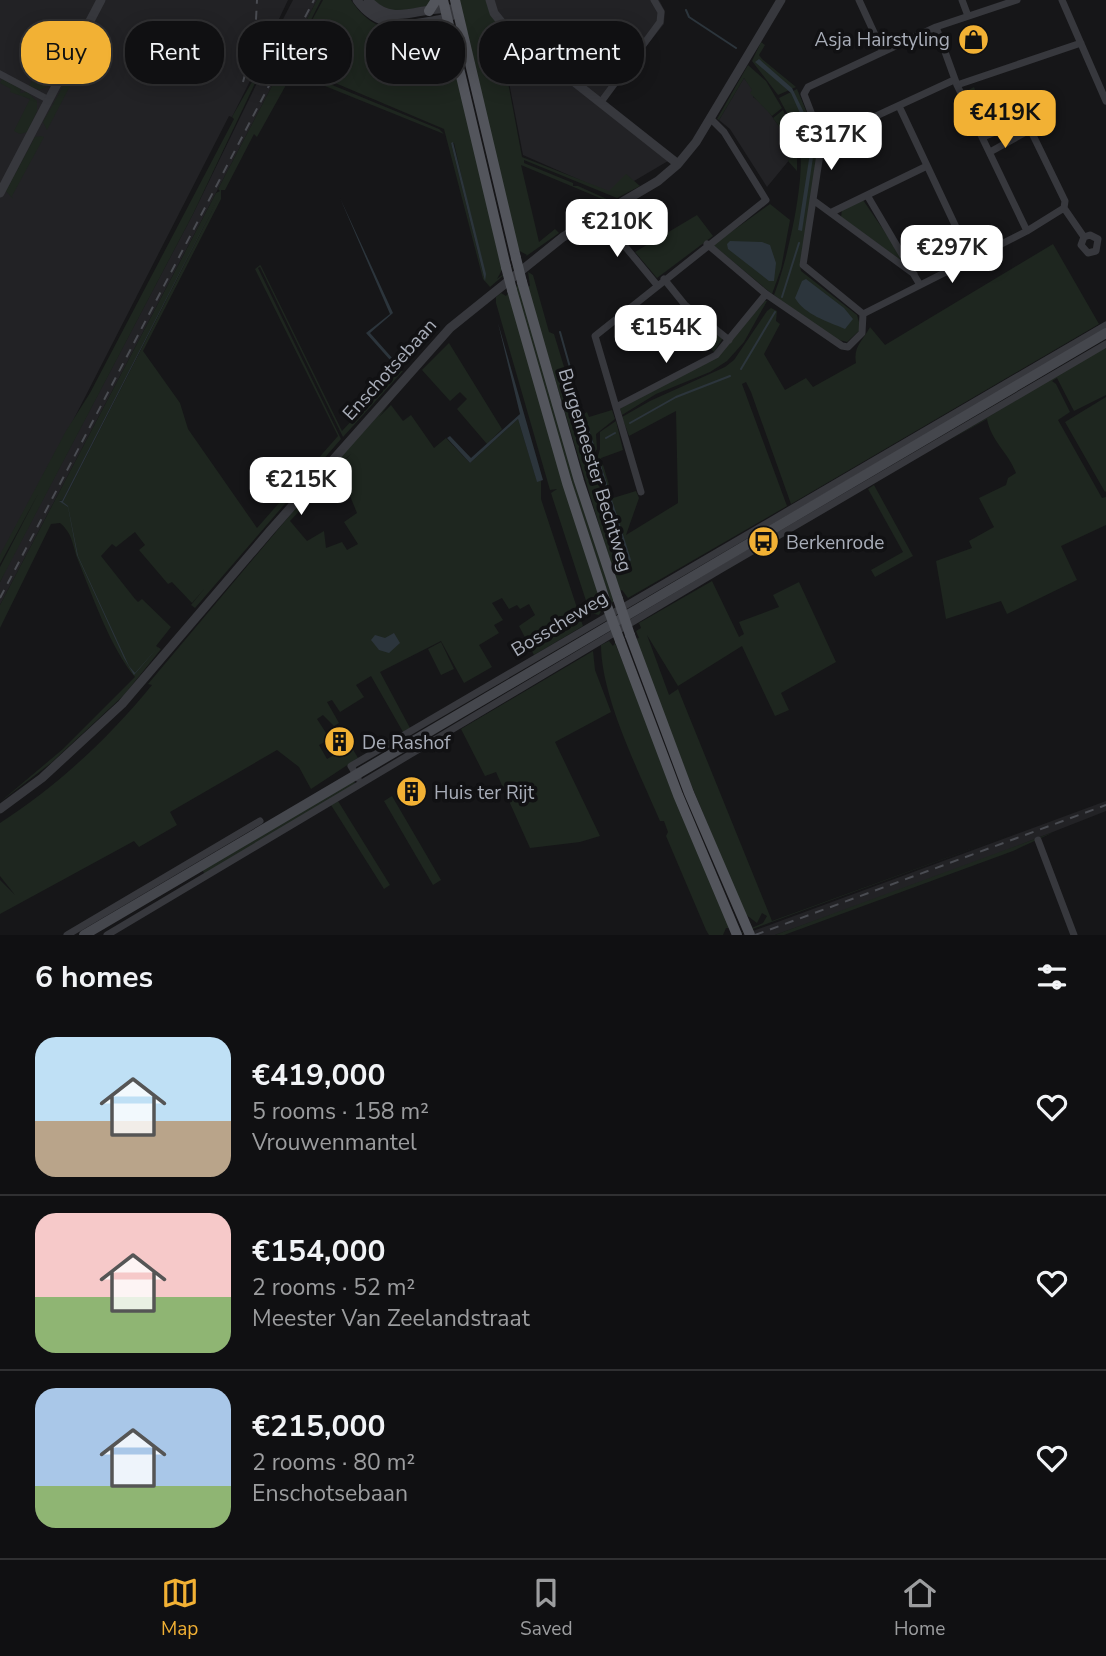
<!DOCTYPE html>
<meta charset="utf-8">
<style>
body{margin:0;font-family:"Nunito Sans",sans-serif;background:#19191b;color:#f1f3f6;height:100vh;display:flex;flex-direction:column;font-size:26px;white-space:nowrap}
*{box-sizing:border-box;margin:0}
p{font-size:23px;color:#9c9d9f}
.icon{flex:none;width:38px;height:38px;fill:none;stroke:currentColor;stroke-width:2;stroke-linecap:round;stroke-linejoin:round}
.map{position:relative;height:935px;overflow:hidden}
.details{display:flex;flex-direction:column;background:#101012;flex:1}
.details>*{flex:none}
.banner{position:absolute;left:21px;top:21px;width:700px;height:63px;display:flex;gap:14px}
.price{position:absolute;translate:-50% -60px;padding:0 16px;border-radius:14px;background:#fff;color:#222;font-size:23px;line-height:46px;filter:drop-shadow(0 2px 4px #0008)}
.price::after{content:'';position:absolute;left:50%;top:42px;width:21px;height:16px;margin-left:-10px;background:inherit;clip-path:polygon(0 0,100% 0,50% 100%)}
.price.on{background:#f2b134;color:#111}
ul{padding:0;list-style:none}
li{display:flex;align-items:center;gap:21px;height:175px;padding:0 35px}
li+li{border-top:2px solid #303032}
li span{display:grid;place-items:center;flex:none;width:196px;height:140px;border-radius:21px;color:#555}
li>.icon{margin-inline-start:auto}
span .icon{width:84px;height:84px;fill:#fffc;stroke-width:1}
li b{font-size:30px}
h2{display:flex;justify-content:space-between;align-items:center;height:84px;padding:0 35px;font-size:30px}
.chip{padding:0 24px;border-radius:28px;background:#101012;box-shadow:0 4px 18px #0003,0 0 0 2px #303032;font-size:24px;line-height:63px}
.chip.on{background:#f2b134;color:#111}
.menu{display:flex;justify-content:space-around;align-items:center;height:98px;border-top:2px solid #303032;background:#101012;font-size:19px;color:#9c9d9f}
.menu a{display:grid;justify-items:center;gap:4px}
.menu .on{color:#f2b134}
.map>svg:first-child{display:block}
.built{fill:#222225}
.green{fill:#1e261f;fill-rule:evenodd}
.water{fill:#2c353c}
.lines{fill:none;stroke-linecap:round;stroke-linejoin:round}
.stream{stroke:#2c353c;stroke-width:2}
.minor{stroke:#37383d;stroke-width:7}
.tertiary{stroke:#37383d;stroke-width:9}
.secondary{stroke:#45474d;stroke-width:10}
.primary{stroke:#53555c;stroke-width:10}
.rail{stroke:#4a4c52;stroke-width:2;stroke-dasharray:9 7;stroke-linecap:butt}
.primary-bridge{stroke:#53555c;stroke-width:10}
.labels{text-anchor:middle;stroke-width:7;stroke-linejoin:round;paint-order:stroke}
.poi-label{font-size:19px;fill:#a8adb8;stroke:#111113;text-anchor:start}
.street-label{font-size:19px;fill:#a8adb8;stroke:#111113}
</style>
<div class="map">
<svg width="1106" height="935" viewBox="0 0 1106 935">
<rect width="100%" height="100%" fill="#161618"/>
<!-- built -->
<path class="built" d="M0 0H288L279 19 282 21 293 0H317L0 605V582L6 569 193 214 276 44 253 75 232 117 229 116 0 563Z
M483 0H659L665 11 664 24 599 105 668 161 612 194 523 155 499 30 488 18Z
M744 78 753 90V97L764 105 794 148 795 153 767 187 730 129 719 120Z
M1106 801V811L946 874 775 935H742Z"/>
<!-- green -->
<path class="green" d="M317 0H321L299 44 323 0H351C387 54 426 13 447 32L502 270 497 279 519 262 490 287 483 279 444 129 321 77 294 53 293 61 297 58 320 80 439 129 444 134 320 84 301 67H296L257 137 254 134 225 190H221V199L143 351 180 403 188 429 257 528 338 436 255 269 260 265 261 266 342 431 399 370 403 371 343 437 260 267 258 268 341 439 195 608 191 605 205 588 192 603 172 582 168 584 139 550 145 545 135 532 116 547 112 544 101 556 135 599 138 602 142 599 171 627 156 646 161 649 124 695 51 763 0 802 63 749 135 677C111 649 92 595 78 560 72 544 73 534 60 523L51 524 0 628V605L216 193 220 191 218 189ZM451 143H454L485 281ZM218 199 63 502 64 503 59 500 62 501Z
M371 0H433L431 5 395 13Z
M459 0H486L501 28 498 29 522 157 609 191 626 174 640 186 617 198 524 160V163L573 183V186H578L611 201 580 220 607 201 521 165 539 242 555 229 559 233 525 257 527 255 518 250Z
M89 40H94L47 130 43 122Z
M761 42 765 45 759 55 762 59 796 87 778 95 752 61Z
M274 43 193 214 0 582V567L38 494 0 564V555L66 431 90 393 234 119 232 117Z
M57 51 65 59 50 86 40 90 29 86 32 81 42 79Z
M748 65 766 81 782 108 772 116 750 93 752 90 744 78 719 120 717 119Z
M2 79 21 89 20 93 27 92 37 101V111L27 132 20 134 14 131 30 99 10 92 11 89 0 83Z
M974 87 990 130 984 132 965 92Z
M797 89 819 142 800 266 801 271 857 315 861 329 847 342 832 338 774 295C787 262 805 182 800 147 798 130 787 114 779 98Z
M783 110 797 143V171L788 161 795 153 794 147 773 118Z
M41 136 44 137 12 196 13 199 6 191 35 137Z
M863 200 902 257V261L841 217 842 210Z
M770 204 790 220 781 269 772 294 713 245Z
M697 215 713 236 657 278 635 252Z
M1053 244 1099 324 791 504 751 392 746 382 742 384 787 506 628 598 622 590 619 591 527 287 530 286 528 272 533 275 549 332 554 334 617 541 620 538 596 463 600 449V432L616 421 623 450 601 458 613 498 636 491 639 498 626 535 678 503 676 411 629 436 622 417 650 401 725 367 734 360 767 311 771 308 777 311 776 321 780 324 764 354 785 390 806 378 813 387 856 363C853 346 863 341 870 327L885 345Z
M519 284 615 601 611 603 559 444 515 287Z
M501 293 506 296 508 293 603 608 599 615 590 613 551 493 557 489 550 490 496 303V297Z
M765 301H767L744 342 727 361 710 372 656 394 622 415 620 408 717 356Z
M682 304 690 314 723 338 714 352 675 311Z
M449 343 502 429 487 444 457 409 467 399 460 392 450 401 422 370Z
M1106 346V395L1074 411 1057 378 1052 381 1056 384 1070 412 1058 420 1102 498 1106 497V525L1061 546 1077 580 1007 614 1001 601 946 619 936 561 972 548 969 541 994 527 979 498 1006 485 1008 478 1016 473C1008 452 991 441 987 419L948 441Z
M1106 397V491L1105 492 1065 422Z
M390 403 379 417 391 405 403 421 411 415 434 448 446 438 470 463 518 419 537 481H541V499L583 626 534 655 519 626 535 615 529 604 520 609 517 605 509 609 502 598 492 603 503 620 494 625 499 633 479 645 492 667 464 683 441 641 380 672 410 728 403 732 371 676 356 685 364 697 340 712 332 700 327 702 339 723 334 726 323 715 317 719 330 739 319 745 327 759 351 746 358 758 311 789 299 767 277 750 170 812 177 825 139 847 134 841 0 914V880L15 895 0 876V823C56 787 110 737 152 685L148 684 301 502 305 505 290 521 307 541 324 531 326 548 342 542 347 550 358 544 344 522 357 513 338 467 351 454 338 465 335 462Z
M612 410 615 419 596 434 597 449 593 455 582 415 587 412 589 417Z
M874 485 913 556 875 577 871 570 903 552 868 489Z
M712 581 739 637 744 634 739 622 779 607 773 595 799 582 836 662 781 693 789 710 775 716 742 646 678 686 647 635 669 695 678 689 772 921 1023 830 736 935 763 923 767 916 762 913 757 923 745 914 688 777 635 639 639 638 636 631 641 628 639 623Z
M609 641 613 646 615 643 730 928H726L723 935H709L706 930 666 836 668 832 664 821H660C638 770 601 696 601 645Z
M441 642 454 669 441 675 428 649Z
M593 651 595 670 611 712 555 742 600 836 580 842 530 848 496 772 485 776 461 729Z
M354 780 355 784 205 875 202 869Z
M392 796 441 880 433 885 384 801Z
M338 801 390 885 384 889 331 805Z
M1054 832 1013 851 784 935H775Z"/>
<!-- water -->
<path class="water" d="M759 59 792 88 816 137 802 231 798 230 812 140 791 93 755 62Z
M453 142 486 274 485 281 451 143Z
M218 198 63 502 68 506 78 556 129 666 135 673 158 647 134 675 124 658 77 555 68 507 59 501H62Z
M340 198 393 313 370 333 401 368 399 370 366 333 390 314Z
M730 241 762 242 770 245 776 263 774 281H769L728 249 727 244Z
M806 279 844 308 853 319 845 329C827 321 805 315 795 298L802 281Z
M498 323 543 480 537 482 518 419 470 463 447 438 450 436 471 458 520 414Z
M394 633 400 643 389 653 379 650 371 640 375 635 385 638Z"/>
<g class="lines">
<!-- stream -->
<path class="stream" d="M686 10 689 17 736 48
M782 297 799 243
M560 332 573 378
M741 369 775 312
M585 420 594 448
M630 423 676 397 730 376
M606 438 615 433
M599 462 630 560"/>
<!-- minor -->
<path class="minor" d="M859 0 883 52
M962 0 968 16
M1062 0 1106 101
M936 27 957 85 1081 43
M0 74 49 100
M957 85 1027 231
M601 102 660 22 661 12 654 0
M899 106 971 259
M983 137 1026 119 1034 121 1033 128 990 152
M822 141 804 94 808 87 936 27 1017 0
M867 195 920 285
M813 200 914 274
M1064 208 1084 237 1081 245 1088 253 1096 251 1098 239 1090 235 1084 237
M832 212 927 166
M599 215 657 285
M707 244 766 294 842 346 848 347 862 333 863 314
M664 279 685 305 729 340
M863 314 803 265 822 141 954 80
M863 314 1027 231 1064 208 1065 201 1030 129
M616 407 716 355 766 294
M641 492 595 336 766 200 724 132 710 118
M358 778 351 766 1106 325
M1038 840 1074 935
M67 935 260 821
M107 935 718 571 1106 344"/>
<!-- tertiary -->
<path class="tertiary" d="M357 0C376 27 403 27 432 21 440 19 447 19 453 15
M368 0C394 29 420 5 450 9
M490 0 494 13 506 28 678 164
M0 193 101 0
M0 809 42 778 122 704 270 531 450 328 563 237 658 181 678 164 696 142 781 0"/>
<!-- secondary -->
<path class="secondary" d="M84 935 1106 333"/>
<!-- primary -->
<path class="primary" d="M443 0 506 267
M455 0 516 258
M429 11 436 0
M522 282 579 481 618 599
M512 290 567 483 607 606
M630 635 689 793 750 935
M620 641 678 795 737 935"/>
<!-- rail -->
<path class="rail" d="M243 82 255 39 257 0
M0 598 314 0
M755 935 1106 805"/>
<!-- primary-bridge -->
<path class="primary-bridge" d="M516 258 522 282
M506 267 512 290
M618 599 630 635
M607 606 620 641"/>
</g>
<!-- icons -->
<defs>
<symbol id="shop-disc" viewBox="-11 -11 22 22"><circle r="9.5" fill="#f2b134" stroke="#111113"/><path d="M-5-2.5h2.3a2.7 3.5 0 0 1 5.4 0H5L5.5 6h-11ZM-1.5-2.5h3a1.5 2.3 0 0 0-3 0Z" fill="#111"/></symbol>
<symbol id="bus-disc" viewBox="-11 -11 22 22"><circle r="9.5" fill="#f2b134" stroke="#111113"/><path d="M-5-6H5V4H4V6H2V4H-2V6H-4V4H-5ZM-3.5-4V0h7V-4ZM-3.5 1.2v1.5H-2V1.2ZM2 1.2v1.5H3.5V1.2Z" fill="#111"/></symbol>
<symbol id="building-disc" viewBox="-11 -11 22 22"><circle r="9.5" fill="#f2b134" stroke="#111113"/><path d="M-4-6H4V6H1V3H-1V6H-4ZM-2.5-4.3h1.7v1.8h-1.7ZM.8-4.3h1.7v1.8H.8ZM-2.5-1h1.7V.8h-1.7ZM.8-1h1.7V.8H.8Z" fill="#111"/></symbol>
</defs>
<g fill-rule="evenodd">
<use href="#shop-disc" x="956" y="22" width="35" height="35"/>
<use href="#bus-disc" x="746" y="524" width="35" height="35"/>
<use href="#building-disc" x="322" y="724" width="35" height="35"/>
<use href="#building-disc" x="394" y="774" width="35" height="35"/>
</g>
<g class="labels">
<!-- poi labels -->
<g class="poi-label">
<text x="950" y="46" text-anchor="end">Asja Hairstyling</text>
<text x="786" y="549">Berkenrode</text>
<text x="362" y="749">De Rashof</text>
<text x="434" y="799">Huis ter Rijt</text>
</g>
<!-- street labels -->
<g class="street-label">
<text transform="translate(389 369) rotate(-48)" y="7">Enschotsebaan</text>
<text transform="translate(596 470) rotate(73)" y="7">Burgemeester Bechtweg</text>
<text transform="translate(559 623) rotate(-31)" y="7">Bosscheweg</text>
</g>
</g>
</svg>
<b class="price on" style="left:1005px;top:150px">€419K</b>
<b class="price" style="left:831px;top:172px">€317K</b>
<b class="price" style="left:617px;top:259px">€210K</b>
<b class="price" style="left:952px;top:285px">€297K</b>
<b class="price" style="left:666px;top:365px">€154K</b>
<b class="price" style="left:301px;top:517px">€215K</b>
<div class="banner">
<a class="chip on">Buy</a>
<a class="chip">Rent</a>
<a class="chip">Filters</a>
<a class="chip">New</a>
<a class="chip">Apartment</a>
</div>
</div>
<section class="details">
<h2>6 homes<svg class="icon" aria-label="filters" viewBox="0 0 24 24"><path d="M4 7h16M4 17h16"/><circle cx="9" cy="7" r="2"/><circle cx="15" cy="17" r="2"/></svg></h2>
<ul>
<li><span style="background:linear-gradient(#bfe0f5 60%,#b9a48a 0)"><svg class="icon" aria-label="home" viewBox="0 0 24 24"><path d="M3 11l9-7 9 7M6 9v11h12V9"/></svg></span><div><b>€419,000</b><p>5 rooms · 158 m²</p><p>Vrouwenmantel</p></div><svg class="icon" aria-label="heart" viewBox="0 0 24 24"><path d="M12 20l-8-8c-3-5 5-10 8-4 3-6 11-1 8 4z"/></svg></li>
<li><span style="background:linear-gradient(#f6c9c9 60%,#8fb573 0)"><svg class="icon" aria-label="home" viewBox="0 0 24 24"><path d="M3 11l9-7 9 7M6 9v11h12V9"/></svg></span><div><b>€154,000</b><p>2 rooms · 52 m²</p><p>Meester Van Zeelandstraat</p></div><svg class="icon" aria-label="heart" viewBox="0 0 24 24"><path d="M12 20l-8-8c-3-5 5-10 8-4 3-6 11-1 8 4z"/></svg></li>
<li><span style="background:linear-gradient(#a9c7e8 70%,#8fb573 0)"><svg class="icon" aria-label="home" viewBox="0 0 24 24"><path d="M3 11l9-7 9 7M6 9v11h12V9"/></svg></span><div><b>€215,000</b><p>2 rooms · 80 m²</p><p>Enschotsebaan</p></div><svg class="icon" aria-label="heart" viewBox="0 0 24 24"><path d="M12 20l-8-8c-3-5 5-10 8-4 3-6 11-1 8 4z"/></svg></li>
</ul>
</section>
<nav class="menu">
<a class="on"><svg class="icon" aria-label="map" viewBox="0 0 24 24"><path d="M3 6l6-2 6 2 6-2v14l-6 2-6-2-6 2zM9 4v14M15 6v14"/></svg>Map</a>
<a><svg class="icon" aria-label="saved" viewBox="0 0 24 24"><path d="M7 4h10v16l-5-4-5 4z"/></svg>Saved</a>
<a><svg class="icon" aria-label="home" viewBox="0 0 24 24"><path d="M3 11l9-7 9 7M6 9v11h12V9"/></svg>Home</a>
</nav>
